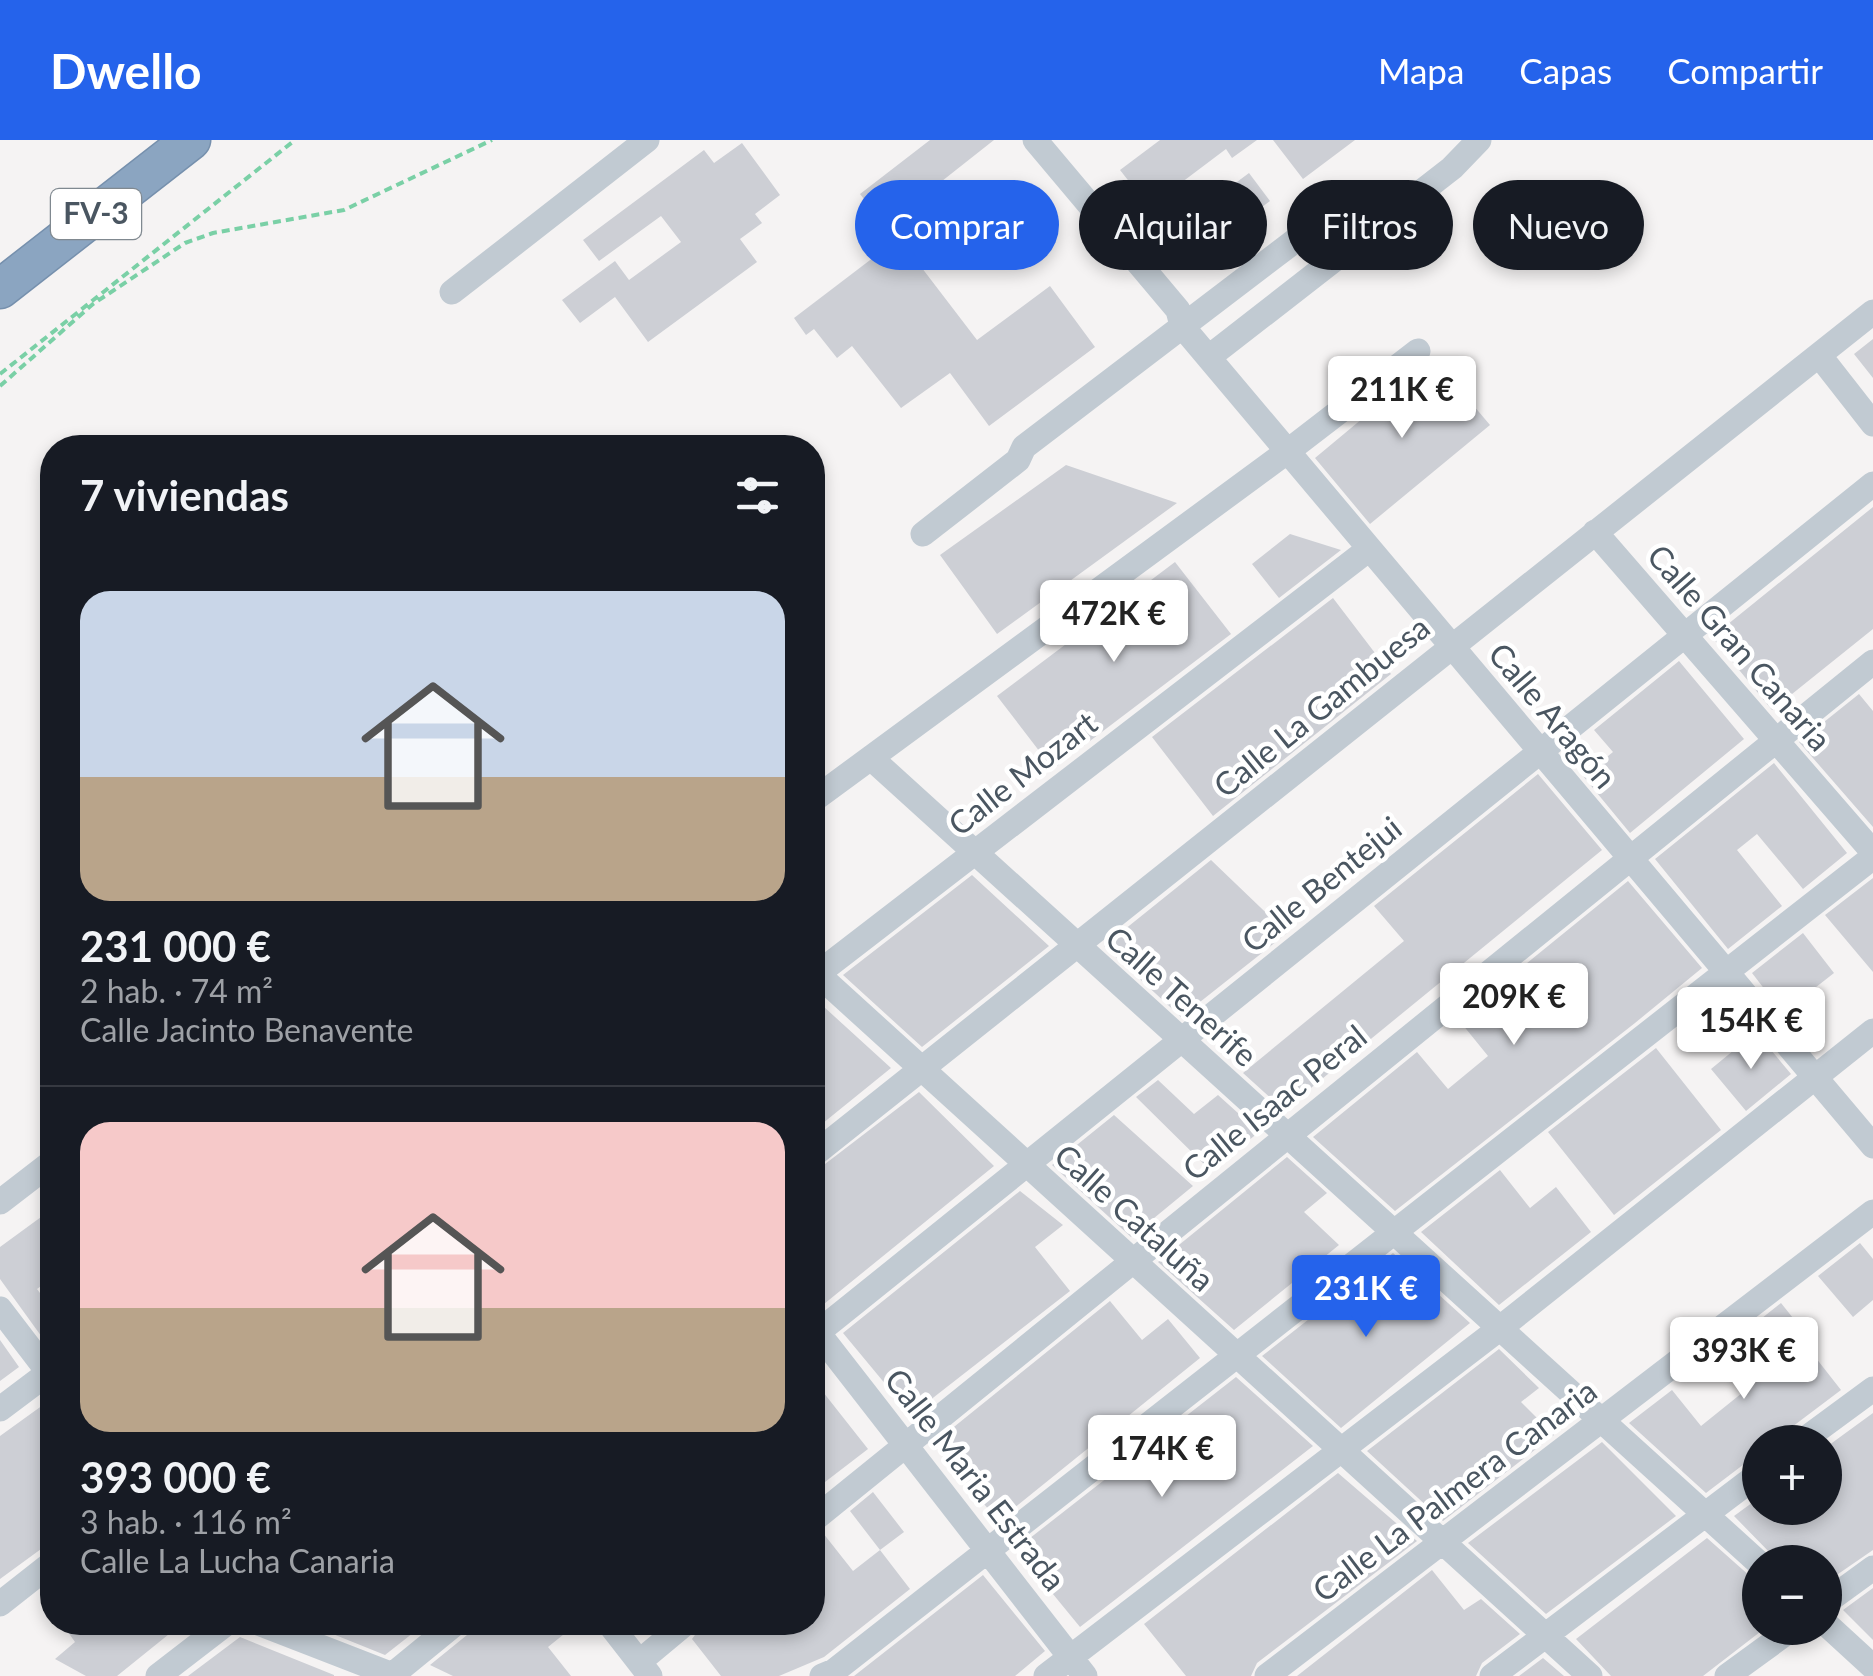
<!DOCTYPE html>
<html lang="es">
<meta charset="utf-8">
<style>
body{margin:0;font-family:Lato,sans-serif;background:#20242c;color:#f1f3f6;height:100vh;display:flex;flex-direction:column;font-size:38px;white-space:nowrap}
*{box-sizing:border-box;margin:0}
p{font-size:32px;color:#9ea1a6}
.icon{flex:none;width:55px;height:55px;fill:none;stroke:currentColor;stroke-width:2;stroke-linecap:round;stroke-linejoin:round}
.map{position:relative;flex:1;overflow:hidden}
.sheet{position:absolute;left:40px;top:295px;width:785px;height:1200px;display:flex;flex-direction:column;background:#171b24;border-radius:40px;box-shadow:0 5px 15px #0003}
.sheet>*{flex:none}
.top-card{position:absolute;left:855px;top:40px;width:868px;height:90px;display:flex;gap:20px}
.controls{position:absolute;left:1742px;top:1285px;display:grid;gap:20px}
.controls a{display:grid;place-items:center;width:100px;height:100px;border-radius:50%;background:#171b24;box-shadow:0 5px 15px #0003;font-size:50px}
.price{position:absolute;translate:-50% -85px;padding:0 22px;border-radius:10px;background:#fff;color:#222;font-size:32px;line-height:65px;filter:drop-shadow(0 2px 5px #0008)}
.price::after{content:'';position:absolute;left:50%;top:60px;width:30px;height:22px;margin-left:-15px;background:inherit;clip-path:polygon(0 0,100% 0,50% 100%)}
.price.active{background:#2563eb;color:#fff}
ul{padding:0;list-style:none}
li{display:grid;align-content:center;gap:20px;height:530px;padding:0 40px}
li+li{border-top:2px solid #363941}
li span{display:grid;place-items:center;height:310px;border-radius:30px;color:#555}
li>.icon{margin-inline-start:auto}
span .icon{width:180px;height:180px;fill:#fffc;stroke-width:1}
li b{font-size:42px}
h2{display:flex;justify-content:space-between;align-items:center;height:120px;padding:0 40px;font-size:42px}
.chip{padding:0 35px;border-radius:45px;background:#171b24;box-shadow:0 5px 15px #0003;font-size:35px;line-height:90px}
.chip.active{background:#2563eb;color:#fff}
header{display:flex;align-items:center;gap:60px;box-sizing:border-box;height:140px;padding:0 50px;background:#2563eb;color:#fff}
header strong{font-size:48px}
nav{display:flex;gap:55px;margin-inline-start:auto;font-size:35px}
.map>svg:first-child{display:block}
.building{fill:#cdcfd5}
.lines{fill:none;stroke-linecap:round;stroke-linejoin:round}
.highway-casing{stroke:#7690ad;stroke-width:41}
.path{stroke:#7ad0a6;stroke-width:4;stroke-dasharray:8 5;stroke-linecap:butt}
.minor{stroke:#c1cad2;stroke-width:25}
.highway{stroke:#8ba5c1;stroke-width:38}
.labels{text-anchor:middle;stroke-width:9;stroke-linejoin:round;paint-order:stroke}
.shield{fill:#fff;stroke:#808990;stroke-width:2.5}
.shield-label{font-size:30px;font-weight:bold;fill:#4a5661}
.street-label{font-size:32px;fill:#4a5661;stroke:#fff}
</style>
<header>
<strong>Dwello</strong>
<nav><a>Mapa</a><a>Capas</a><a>Compartir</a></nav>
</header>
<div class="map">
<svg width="1873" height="1536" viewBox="0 0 1873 1536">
<rect width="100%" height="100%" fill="#f5f3f3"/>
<!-- building -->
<path class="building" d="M930 0H994L885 86 860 54Z
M1160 0H1257L1232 18 1226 9 1149 67 1120 30Z
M1273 0H1355L1303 39Z
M742 3 780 55 755 74 762 83 740 99 757 122 648 202 615 157 580 183 562 160 615 121 629 140 681 102 661 76 599 121 583 100 704 10 714 23Z
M1249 33 1270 61 1191 120 1170 92Z
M899 98 977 200 1050 146 1095 207 989 286 950 233 901 268 852 206 837 218 814 189 806 195 794 178Z
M1873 199V238L1854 214Z
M1434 219 1490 285 1370 384 1315 318Z
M1066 325 1177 363 997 494 940 415Z
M1873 367V489L1772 570 1712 497Z
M1290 394 1341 410 1279 458 1252 424Z
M1175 422 1231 494 1053 629 997 556Z
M1333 458 1391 534 1213 676 1152 597Z
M1679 521 1744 599 1630 693 1583 636 1613 612 1594 590Z
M1859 554 1873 571V687L1799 602Z
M1774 623 1847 713 1803 749 1757 694 1737 710 1782 766 1728 809 1655 719Z
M1538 634 1602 710 1284 970 1243 933 1404 801 1374 766Z
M1211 720 1287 793 1181 877 1104 806Z
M972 735 1049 806 922 907 843 835Z
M1873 738V832L1825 775Z
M1628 741 1702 828 1635 883 1395 1071 1313 997 1417 912 1448 949 1488 916 1458 879Z
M1803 793 1834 833 1783 873 1752 833Z
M812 856 891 928 812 992Z
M1756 892 1791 934 1746 971 1711 929Z
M1656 908 1721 990 1614 1075 1548 992Z
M1158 940 1194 974 1218 955 1259 992 1211 1031 1136 957Z
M919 952 994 1026 824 1164 812 1150V1034Z
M1114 975 1193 1046 1131 1097 1052 1025Z
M1287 1017 1327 1053 1304 1072 1339 1105 1234 1190 1158 1122Z
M1500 1030 1530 1068 1556 1047 1591 1092 1499 1165 1421 1092Z
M1020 1051 1063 1085 1035 1107 1070 1151 911 1275 843 1193Z
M52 1069V1138L37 1149 52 1169V1211L0 1139V1107Z
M1860 1103 1873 1119V1160L1853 1177 1818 1136Z
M1393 1113 1470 1183 1341 1288 1262 1216Z
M1110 1161 1142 1200 1168 1179 1200 1218 998 1381 934 1303Z
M1781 1163 1817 1208 1812 1213 1841 1250 1772 1302H1760V1312L1706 1353 1629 1283 1672 1250 1701 1286 1742 1253 1713 1217Z
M0 1200 19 1227 0 1241Z
M1499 1209 1539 1248 1521 1262 1554 1295 1443 1381 1367 1311Z
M1236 1237 1313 1306 1080 1487 1016 1409Z
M812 1238 868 1309 812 1352Z
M43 1265 52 1277V1401L0 1439V1296Z
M1873 1273V1410L1825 1443V1422H1804L1792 1406 1775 1418 1734 1376 1760 1357V1368H1825V1308Z
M1602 1302 1676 1376 1546 1474 1468 1403Z
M1338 1333 1417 1401 1257 1523 1251 1536H1186L1144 1484Z
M873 1352 904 1392 880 1410 850 1371Z
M823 1393 853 1431 880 1410 910 1449 824 1517 779 1536H721L692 1499 703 1484 812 1482V1399Z
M1707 1398 1760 1445V1492L1703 1536H1611L1576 1499Z
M1432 1430 1464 1470 1481 1459 1520 1494 1482 1523 1476 1536H1297Z
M983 1435 1045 1511 1015 1536H854Z
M1873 1448V1500L1843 1470Z
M61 1482H184L117 1536H86L55 1519 75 1502Z
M303 1482H427L385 1515Z
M476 1482H579L548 1507 571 1536H453L430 1525 467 1495Z
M240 1497 334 1535V1536H188Z
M1543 1518 1564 1536H1519Z"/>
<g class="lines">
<defs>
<path id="highway" d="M0 149 191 0"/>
</defs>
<!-- highway casing -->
<use href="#highway" class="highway-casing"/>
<!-- path -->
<path class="path" d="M0 234 295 0
M0 246 93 164 185 103 213 93 344 70 492 0"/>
<!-- minor -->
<path class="minor" d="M1035 0 1178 170 1182 186 1873 1006
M452 152 647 0
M1819 215 1873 284
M1209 217 1452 28 1479 0
M1595 392 1873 712
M923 394 1018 320 1024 307 1347 61
M871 618 1760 1424
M812 661 1288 311 1418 211
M812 829 1590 1536
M812 838 1369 409
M812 1016 1873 172
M0 1062 52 1022
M0 1169 52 1237
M812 1185 1085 1536
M812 1197 1873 344
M0 1269 52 1230
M1801 1302 1873 1249
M812 1381 1873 522
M1825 1463 1873 1428
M0 1464 52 1423
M256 1482 395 1536
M608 1482 650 1536
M1825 1483 1873 1527
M639 1522 687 1482
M158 1536 228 1482
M391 1536 457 1482
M822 1536 834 1531 1873 717
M1046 1536 1499 1189 1873 891
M1267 1536 1873 1072
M1492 1536 1760 1333
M1727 1536 1793 1488"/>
<!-- highway -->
<use href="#highway" class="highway"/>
</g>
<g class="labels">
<!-- shield labels -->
<rect class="shield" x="51" y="49" width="90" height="50" rx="8"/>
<g class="shield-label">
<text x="96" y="84">FV-3</text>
</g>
<!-- street labels -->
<g class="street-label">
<text transform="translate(1739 508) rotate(49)" y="11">Calle Gran Canaria</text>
<text transform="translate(1322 567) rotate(-39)" y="11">Calle La Gambuesa</text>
<text transform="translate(1552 576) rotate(50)" y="11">Calle Aragón</text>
<text transform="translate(1023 634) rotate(-38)" y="11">Calle Mozart</text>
<text transform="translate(1322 745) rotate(-39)" y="11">Calle Bentejui</text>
<text transform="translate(1181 857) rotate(42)" y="11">Calle Tenerife</text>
<text transform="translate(1275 963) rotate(-39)" y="11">Calle Isaac Peral</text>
<text transform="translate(1134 1078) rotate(42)" y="11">Calle Cataluña</text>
<text transform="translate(975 1340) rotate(52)" y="11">Calle Maria Estrada</text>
<text transform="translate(1455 1351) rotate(-37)" y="11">Calle La Palmera Canaria</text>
</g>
</g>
</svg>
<div class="controls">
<a>+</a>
<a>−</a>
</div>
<b class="price" style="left:1402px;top:301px">211K €</b>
<b class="price" style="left:1114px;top:525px">472K €</b>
<b class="price" style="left:1514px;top:908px">209K €</b>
<b class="price" style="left:1751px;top:932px">154K €</b>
<b class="price active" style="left:1366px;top:1200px">231K €</b>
<b class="price" style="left:1744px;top:1262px">393K €</b>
<b class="price" style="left:1162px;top:1360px">174K €</b>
<div class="top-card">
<a class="chip active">Comprar</a>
<a class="chip">Alquilar</a>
<a class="chip">Filtros</a>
<a class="chip">Nuevo</a>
</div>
<section class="sheet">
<h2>7 viviendas<svg class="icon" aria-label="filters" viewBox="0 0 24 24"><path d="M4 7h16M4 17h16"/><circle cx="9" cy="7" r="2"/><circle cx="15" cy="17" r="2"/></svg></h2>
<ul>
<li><span style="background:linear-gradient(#c9d6e8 60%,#b9a48a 0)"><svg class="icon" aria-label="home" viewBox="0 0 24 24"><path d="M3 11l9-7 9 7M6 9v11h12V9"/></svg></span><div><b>231 000 €</b><p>2 hab. · 74 m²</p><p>Calle Jacinto Benavente</p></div></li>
<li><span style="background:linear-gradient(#f6c9c9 60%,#b9a48a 0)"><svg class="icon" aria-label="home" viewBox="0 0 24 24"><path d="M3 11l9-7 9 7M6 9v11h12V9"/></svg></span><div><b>393 000 €</b><p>3 hab. · 116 m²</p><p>Calle La Lucha Canaria</p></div></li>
</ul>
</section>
</div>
